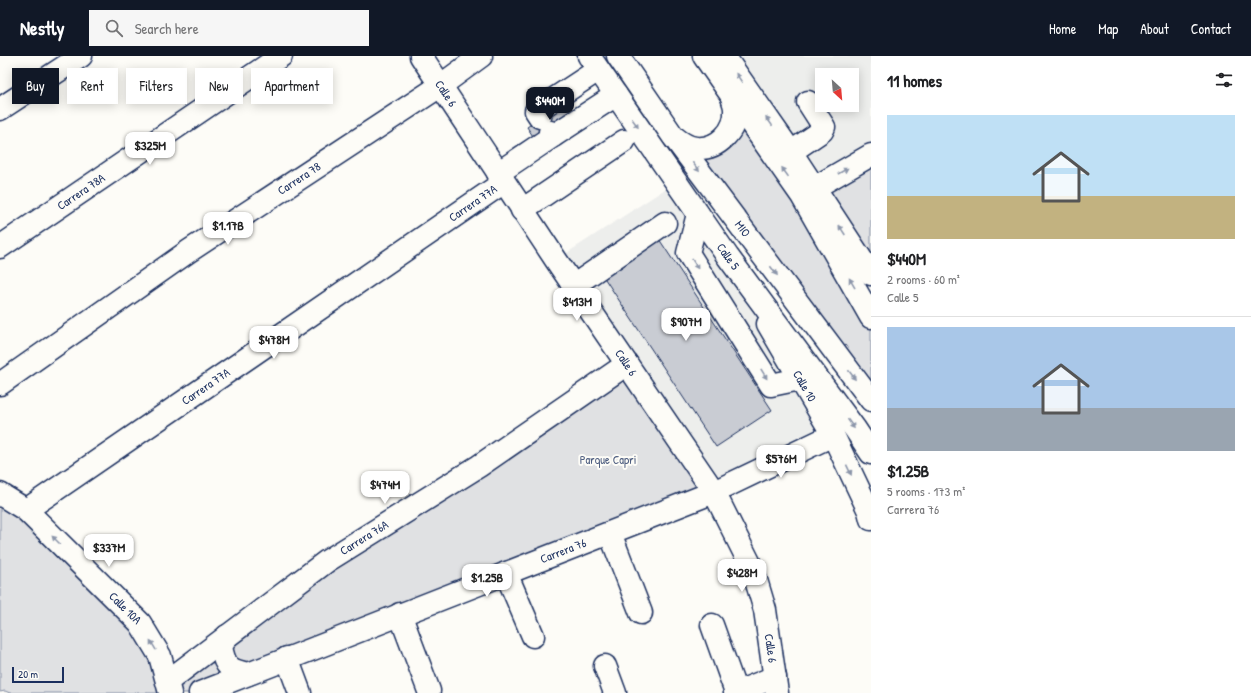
<!DOCTYPE html>
<meta charset="utf-8">
<style>
body{margin:0;font-family:"Patrick Hand",sans-serif;background:#f6f6f6;color:#202124;height:100vh;display:flex;flex-direction:column;font-size:15px;white-space:nowrap}
*{box-sizing:border-box;margin:0}
p{font-size:13px;color:#757577}
.icon{flex:none;width:22px;height:22px;fill:none;stroke:currentColor;stroke-width:2;stroke-linecap:round;stroke-linejoin:round}
.map{position:relative;flex:1;overflow:hidden}
.details{display:flex;flex-direction:column;background:#fff;width:380px}
.details>*{flex:none}
.guide{position:absolute;left:12px;top:12px;width:380px;height:36px;display:flex;gap:8px}
.needle{width:26px;rotate:154deg}
.controls{position:absolute;left:815px;top:12px;display:grid;gap:8px}
.controls a{display:grid;place-items:center;width:44px;height:44px;border-radius:0px;background:#fff;box-shadow:0 2px 10px #0003;font-size:20px}
.scale{position:absolute;left:12px;bottom:10px;width:52px;box-sizing:border-box;padding-left:4px;border:2px solid #1b2f5e;border-top:0;font-size:11px;line-height:14px;white-space:nowrap;color:#1b2f5e;-webkit-text-stroke:3px #fdfcf7;paint-order:stroke}
.price{position:absolute;translate:-50% -34px;padding:0 9px;border-radius:8px;background:#fff;color:#222;font-size:13px;line-height:26px;filter:drop-shadow(0 1px 2px #0008)}
.price::after{content:'';position:absolute;left:50%;top:24px;width:12px;height:9px;margin-left:-6px;background:inherit;clip-path:polygon(0 0,100% 0,50% 100%)}
.price.selected{background:#111827;color:#fff}
ul{padding:0;list-style:none}
li{display:grid;align-content:center;gap:8px;height:212px;padding:0 16px}
li+li{border-top:1px solid #e0e0e0}
li span{display:grid;place-items:center;height:124px;border-radius:0px;color:#555}
li>.icon{margin-inline-start:auto}
span .icon{width:72px;height:72px;fill:#fffc;stroke-width:1}
li b{font-size:17px}
h2{display:flex;justify-content:space-between;align-items:center;height:48px;padding:0 16px;font-size:17px}
.tag{padding:0 14px;border-radius:0px;background:#fff;box-shadow:0 2px 10px #0003;font-size:14px;line-height:36px}
.tag.selected{background:#111827;color:#fff}
header{display:flex;align-items:center;gap:24px;box-sizing:border-box;height:56px;padding:0 20px;background:#111827;color:#fff}
header strong{font-size:19px}
nav{display:flex;gap:22px;margin-inline-start:auto;font-size:14px}
.search{width:280px;height:36px;background:#f6f6f6;display:flex;align-items:center;gap:10px;box-sizing:border-box;padding:0 14px;border-radius:0px;color:#757577;font-size:15px}
main{display:flex;flex:1;min-height:0}
.map>svg:first-child{display:block}
.built{fill:#edeeec;fill-rule:evenodd}
.green{fill:#e0e1e3;stroke:#7e88a0}
.building{fill:#c9ccd3;stroke:#1b2f5e}
.lines{fill:none;stroke-linecap:round;stroke-linejoin:round}
.minor-casing{stroke:#1b2f5e;stroke-width:25}
.major-casing{stroke:#1b2f5e;stroke-width:25}
.minor{stroke:#fdfcf7;stroke-width:22}
.major{stroke:#fdfcf7;stroke-width:22}
.oneway{fill:#8c96aa}
.labels{text-anchor:middle;stroke-width:4;stroke-linejoin:round;paint-order:stroke}
.street-label{font-size:12px;fill:#1b2f5e;stroke:#fdfcf7}
.park-label{font-size:12px;fill:#4c5c7f;stroke:#fdfcf7}
</style>
<header>
<strong>Nestly</strong>
<div class="search"><svg class="icon" aria-label="search" viewBox="0 0 24 24"><circle cx="10" cy="10" r="6"/><path d="M15 15l6 6"/></svg>Search here</div>
<nav><a>Home</a><a>Map</a><a>About</a><a>Contact</a></nav>
</header>
<main>
<div class="map">
<svg width="871" height="637" viewBox="0 0 871 637">
<rect width="100%" height="100%" fill="#fdfcf7"/>
<filter id="ink" filterUnits="userSpaceOnUse"><feTurbulence type="fractalNoise" baseFrequency=".025" numOctaves="2"/><feDisplacementMap in="SourceGraphic" scale="8" xChannelSelector="R" yChannelSelector="G"/><feConvolveMatrix kernelMatrix="1 2 1 2 8 2 1 2 1" color-interpolation-filters="sRGB"/></filter>
<g filter="url(#ink)">
<!-- built -->
<path class="built" d="M724 0H871V99L814 132ZM822 19H852V49H822Z
M676 126 833 379 714 436 556 204Z"/>
<!-- green -->
<path class="green" d="M735 53 871 261V344L683 88 708 91Z
M871 99V218L814 132Z
M627 308 714 436 200 637H10L5 635 0 636V438L116 543 168 625Z"/>
<!-- building -->
<path class="building" d="M563 46 573 60 536 85 527 71Z
M657 180 772 354 716 391 601 217Z"/>
<g class="lines">
<defs>
<g id="minor">
<path id="s1" d="M421 0 556 204 714 436 753 514 765 554 777 637"/>
<path id="s2" d="M618 0 673 80 871 344"/>
<path d="M704 0 802 140 871 261"/>
<path d="M0 53 81 0"/>
<path d="M540 61 536 55 598 14"/>
<path d="M550 76 553 80 616 39"/>
<path d="M674 81C680 86 687 91 696 92 717 94 737 75 735 53 735 49 733 45 732 41"/>
<path d="M791 96 822 75 824 71 808 46"/>
<path d="M498 117 553 80"/>
<path d="M814 132 871 99"/>
<path d="M522 154 624 85"/>
<path d="M698 158 688 197 771 329 800 323"/>
<path id="s3" d="M0 191 281 0"/>
<path d="M573 230 665 167"/>
<path id="s4" d="M768 268 833 379 869 455 871 463"/>
<path id="s5" d="M0 328 189 195 440 30 481 0"/>
<path id="s6" d="M0 438 26 454 140 567 160 600 170 637"/>
<path id="s7" d="M26 454 504 126"/>
<path d="M610 477 641 557"/>
<path d="M506 517 533 580"/>
<path d="M400 558 429 635"/>
<path d="M712 569 736 636"/>
<path d="M227 580 221 591C225 611 229 614 248 618"/>
<path d="M287 602 300 637"/>
<path d="M605 610 615 637"/>
<path id="s8" d="M168 625 327 505 479 410 627 308"/>
<path id="s9" d="M200 637 714 436 833 379"/>
<path d="M735 637 775 621"/>
</g>
<g id="major">
<path id="s10" d="M589 0 728 201 855 373 871 397"/>
<path d="M724 0 791 96 871 218"/>
</g>
</defs>
<!-- minor casing -->
<use href="#minor" class="minor-casing"/>
<!-- major casing -->
<use href="#major" class="major-casing"/>
<!-- minor -->
<use href="#minor" class="minor"/>
<!-- major -->
<use href="#major" class="major"/>
</g>
<!-- one-way arrows -->
<defs><path id="oneway-solid" d="M-6-.8H1V-3.2L6.5 0L1 3.2V.8H-6Z"/></defs>
<g class="oneway">
<use href="#oneway-solid" transform="translate(739 22) rotate(-124)"/>
<use href="#oneway-solid" transform="translate(769 65) rotate(-125)"/>
<use href="#oneway-solid" transform="translate(635 67) rotate(55)"/>
<use href="#oneway-solid" transform="translate(696 111) rotate(53)"/>
<use href="#oneway-solid" transform="translate(843 115) rotate(-30)"/>
<use href="#oneway-solid" transform="translate(785 116) rotate(-125)"/>
<use href="#oneway-solid" transform="translate(842 174) rotate(-123)"/>
<use href="#oneway-solid" transform="translate(695 208) rotate(58)"/>
<use href="#oneway-solid" transform="translate(774 215) rotate(53)"/>
<use href="#oneway-solid" transform="translate(852 227) rotate(-120)"/>
<use href="#oneway-solid" transform="translate(764 318) rotate(58)"/>
<use href="#oneway-solid" transform="translate(852 319) rotate(53)"/>
<use href="#oneway-solid" transform="translate(851 368) rotate(54)"/>
<use href="#oneway-solid" transform="translate(849 414) rotate(65)"/>
<use href="#oneway-solid" transform="translate(56 484) rotate(-135)"/>
<use href="#oneway-solid" transform="translate(153 589) rotate(-121)"/>
</g>
</g>
<g class="labels">
<!-- street labels -->
<g class="street-label">
<text dy="4" stroke="none"><textPath href="#s1" startOffset="45">Calle 6</textPath></text>
<text dy="4" stroke="none"><textPath href="#s5" startOffset="363">Carrera 78</textPath></text>
<text dy="4" stroke="none"><textPath href="#s3" startOffset="98">Carrera 78A</textPath></text>
<text dy="4" stroke="none"><textPath href="#s7" startOffset="542">Carrera 77A</textPath></text>
<text dy="4" stroke="none"><textPath href="#s2" startOffset="213">MIO</textPath></text>
<text dy="4" stroke="none"><textPath href="#s10" startOffset="244">Calle 5</textPath></text>
<text dy="4" stroke="none"><textPath href="#s1" startOffset="369">Calle 6</textPath></text>
<text dy="4" stroke="none"><textPath href="#s7" startOffset="218">Carrera 77A</textPath></text>
<text dy="4" stroke="none"><textPath href="#s4" startOffset="72">Calle 10</textPath></text>
<text dy="4" stroke="none"><textPath href="#s8" startOffset="243">Carrera 76A</textPath></text>
<text dy="4" stroke="none"><textPath href="#s9" startOffset="390">Carrera 76</textPath></text>
<text dy="4" stroke="none"><textPath href="#s6" startOffset="170">Calle 10A</textPath></text>
<text dy="4" stroke="none"><textPath href="#s1" startOffset="693">Calle 6</textPath></text>
</g>
<!-- park labels -->
<g class="park-label">
<text x="608" y="408">Parque Capri</text>
</g>
</g>
</svg>
<div class="controls">
<a><svg class="needle" viewBox="-14 -14 28 28"><path d="M0-13l5 13h-10z" fill="#e53935"/><path d="M0 13l5-13h-10z" fill="#757577"/></svg></a>
</div>
<div class="scale">20 m</div>
<b class="price selected" style="left:550px;top:65px">$440M</b>
<b class="price" style="left:150px;top:110px">$325M</b>
<b class="price" style="left:228px;top:190px">$1.17B</b>
<b class="price" style="left:577px;top:266px">$413M</b>
<b class="price" style="left:686px;top:286px">$907M</b>
<b class="price" style="left:274px;top:304px">$478M</b>
<b class="price" style="left:781px;top:423px">$576M</b>
<b class="price" style="left:385px;top:449px">$474M</b>
<b class="price" style="left:109px;top:512px">$337M</b>
<b class="price" style="left:742px;top:537px">$428M</b>
<b class="price" style="left:487px;top:542px">$1.25B</b>
<div class="guide">
<a class="tag selected">Buy</a>
<a class="tag">Rent</a>
<a class="tag">Filters</a>
<a class="tag">New</a>
<a class="tag">Apartment</a>
</div>
</div>
<section class="details">
<h2>11 homes<svg class="icon" aria-label="filters" viewBox="0 0 24 24"><path d="M4 7h16M4 17h16"/><circle cx="9" cy="7" r="2"/><circle cx="15" cy="17" r="2"/></svg></h2>
<ul>
<li><span style="background:linear-gradient(#bfe0f5 65%,#c2b280 0)"><svg class="icon" aria-label="home" viewBox="0 0 24 24"><path d="M3 11l9-7 9 7M6 9v11h12V9"/></svg></span><div><b>$440M</b><p>2 rooms · 60 m²</p><p>Calle 5</p></div></li>
<li><span style="background:linear-gradient(#a9c7e8 65%,#9aa5b1 0)"><svg class="icon" aria-label="home" viewBox="0 0 24 24"><path d="M3 11l9-7 9 7M6 9v11h12V9"/></svg></span><div><b>$1.25B</b><p>5 rooms · 173 m²</p><p>Carrera 76</p></div></li>
</ul>
</section>
</main>
